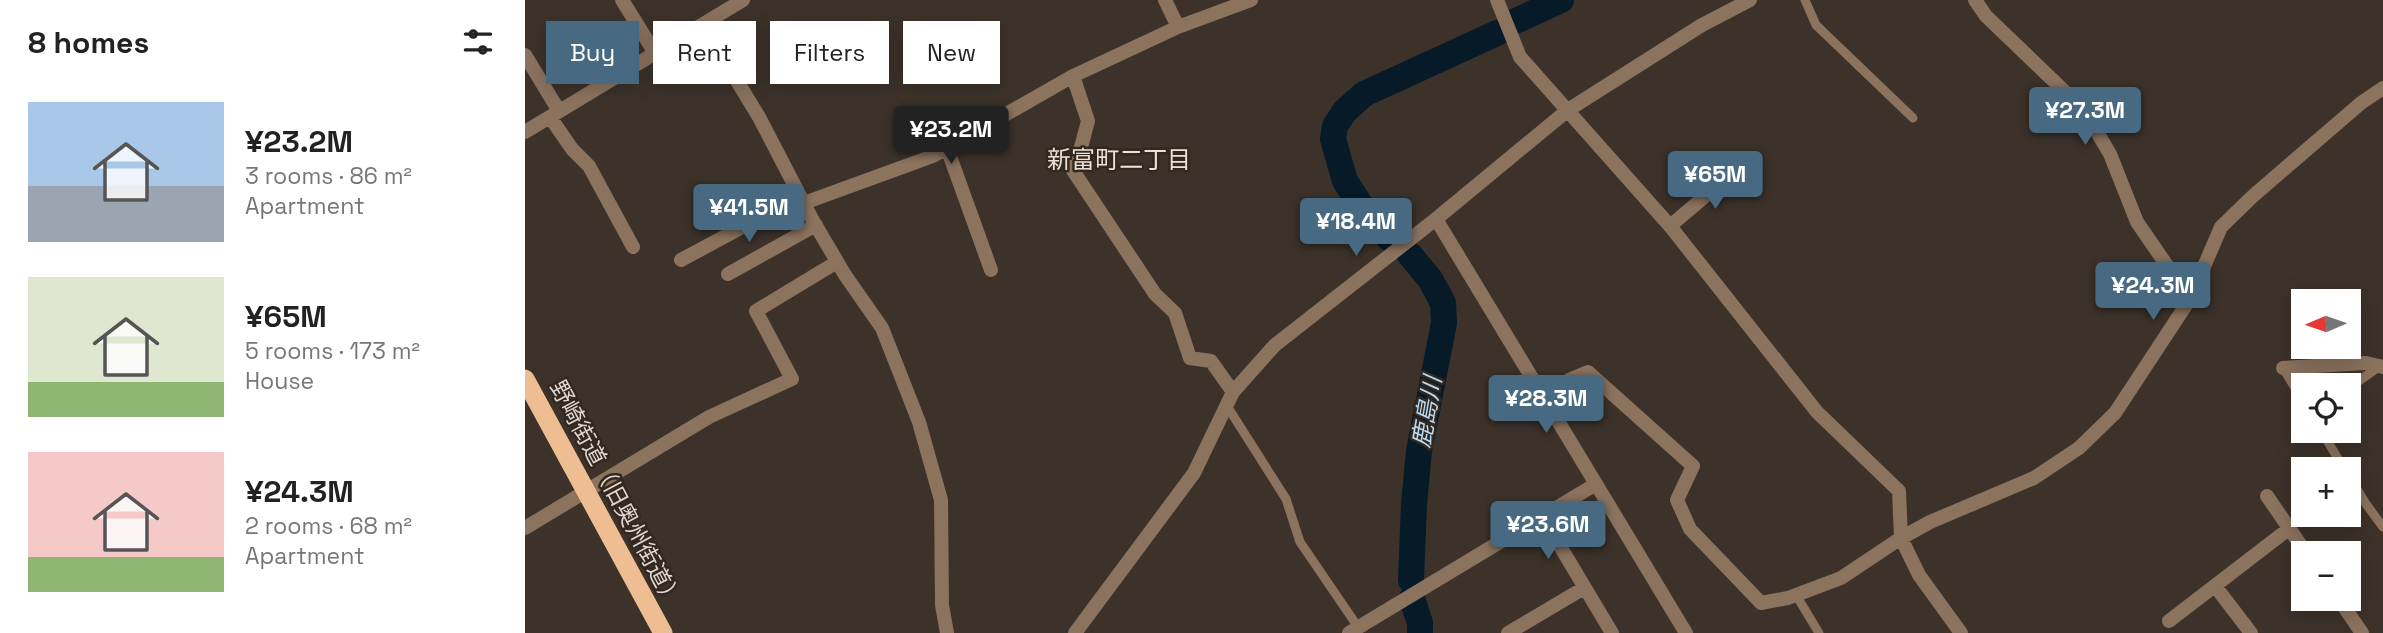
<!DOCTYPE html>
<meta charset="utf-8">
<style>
body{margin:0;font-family:"Space Grotesk","Noto Sans JP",sans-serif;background:#f2f2f2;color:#222;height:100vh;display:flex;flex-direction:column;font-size:26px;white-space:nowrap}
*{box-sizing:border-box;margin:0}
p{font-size:23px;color:#767676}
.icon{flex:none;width:38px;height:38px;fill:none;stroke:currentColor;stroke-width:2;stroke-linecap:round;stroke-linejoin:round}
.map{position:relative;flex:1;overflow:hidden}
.sheet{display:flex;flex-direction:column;background:#fff;width:525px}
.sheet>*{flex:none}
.top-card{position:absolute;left:21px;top:21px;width:665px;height:63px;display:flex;gap:14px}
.needle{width:46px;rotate:268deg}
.controls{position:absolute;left:1766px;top:289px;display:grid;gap:14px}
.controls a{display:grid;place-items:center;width:70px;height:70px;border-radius:0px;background:#fff;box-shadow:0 4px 18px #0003;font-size:35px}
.price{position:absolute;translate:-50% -60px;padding:0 16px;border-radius:7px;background:#476981;color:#fff;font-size:23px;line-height:46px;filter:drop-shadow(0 2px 4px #0008)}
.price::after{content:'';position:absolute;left:50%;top:42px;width:21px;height:16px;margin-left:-10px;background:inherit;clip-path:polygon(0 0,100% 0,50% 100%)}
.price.current{background:#222;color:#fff}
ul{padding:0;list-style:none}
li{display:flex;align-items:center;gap:21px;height:175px;padding:0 28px}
li span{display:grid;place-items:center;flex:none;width:196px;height:140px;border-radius:0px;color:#555}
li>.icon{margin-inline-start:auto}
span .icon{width:84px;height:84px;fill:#fffc;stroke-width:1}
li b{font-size:30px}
h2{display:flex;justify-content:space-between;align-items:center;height:84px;padding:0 28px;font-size:30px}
.chip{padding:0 24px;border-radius:0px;background:#fff;box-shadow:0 4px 18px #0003;font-size:24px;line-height:63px}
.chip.current{background:#476981;color:#fff}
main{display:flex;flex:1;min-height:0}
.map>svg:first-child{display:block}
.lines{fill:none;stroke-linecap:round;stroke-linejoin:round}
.river{stroke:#061a28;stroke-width:26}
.service{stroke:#8b735e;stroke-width:9}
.minor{stroke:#8b735e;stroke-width:14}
.tertiary{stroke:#8b735e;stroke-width:14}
.trunk{stroke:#eebe92;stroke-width:19}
.labels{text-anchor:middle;stroke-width:5;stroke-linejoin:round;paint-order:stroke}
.street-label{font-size:23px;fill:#ded7d2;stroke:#322820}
.neighbourhood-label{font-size:24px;fill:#ede0d5;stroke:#322820}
.water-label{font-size:24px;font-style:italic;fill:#b9dbf5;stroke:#322820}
</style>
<main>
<section class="sheet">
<h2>8 homes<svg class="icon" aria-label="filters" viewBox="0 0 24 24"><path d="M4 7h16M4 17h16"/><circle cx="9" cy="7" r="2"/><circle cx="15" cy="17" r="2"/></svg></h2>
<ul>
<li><span style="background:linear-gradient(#a9c7e8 60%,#9aa5b1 0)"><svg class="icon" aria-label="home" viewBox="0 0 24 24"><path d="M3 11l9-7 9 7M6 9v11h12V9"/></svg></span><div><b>¥23.2M</b><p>3 rooms · 86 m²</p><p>Apartment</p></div></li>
<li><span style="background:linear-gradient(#dfe7d0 75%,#8fb573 0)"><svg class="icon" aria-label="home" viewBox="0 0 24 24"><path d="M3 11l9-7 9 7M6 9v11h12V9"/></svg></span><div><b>¥65M</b><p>5 rooms · 173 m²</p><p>House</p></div></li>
<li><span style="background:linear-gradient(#f6c9c9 75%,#8fb573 0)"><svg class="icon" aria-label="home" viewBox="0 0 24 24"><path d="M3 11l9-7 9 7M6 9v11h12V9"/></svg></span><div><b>¥24.3M</b><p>2 rooms · 68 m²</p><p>Apartment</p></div></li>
</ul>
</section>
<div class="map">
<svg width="1858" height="633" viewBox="0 0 1858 633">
<rect width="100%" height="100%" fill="#3c322a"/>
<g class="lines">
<!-- river -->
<path class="river" d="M993 20 1036 0
M864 238 837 207 820 181 808 139 810 126 820 111 839 94 972 33
M885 255 905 279 918 303 919 323 894 451 889 504 886 580
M887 598 895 623V633"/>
<!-- service -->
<path class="service" d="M1280 0 1291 25 1388 118
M1758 368 1778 401
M1824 388 1855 366
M702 406 761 499 775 542 833 627
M1796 430 1819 469
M1824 476 1841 504 1858 527
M1271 595 1294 633"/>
<!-- minor -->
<path class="minor" d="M97 0 130 53
M640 0 653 27
M972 0 995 57 1145 226 1292 412 1374 491 1376 538 1394 575 1436 633
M1450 0 1461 16 1559 110 1585 154 1612 222 1665 299
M178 25 234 117 287 219 320 275 357 328 394 422 416 500 417 605 422 633
M0 55 34 111
M25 117 47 149 64 166 108 247
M0 132 218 0
M422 148 466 270
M279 203 408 156 548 76
M1145 226 1211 170
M156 260 275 196
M203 274 291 225
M1758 368 1841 363 1858 367
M708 392 686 361 665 358 650 313 630 294 547 169 555 151 563 121 548 76 653 27 726 0
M1020 398 1044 380 1063 372 1168 466 1152 500 1165 529 1236 603 1263 598 1316 578 1376 538 1405 522 1509 478 1554 448 1590 413 1665 299 1696 227 1728 196 1836 103 1858 88
M1742 496 1781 553
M1017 516 1087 633
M0 528 184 417 267 379 231 311 312 262
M1690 586 1726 633
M1813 598 1837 633
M1644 621 1765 528
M550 633 669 473 708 392 750 345 911 219 1043 110 1177 25 1225 0
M824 633 1071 484
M983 633 1059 588"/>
<!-- tertiary -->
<path class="tertiary" d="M911 219 1161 633"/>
<!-- trunk -->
<path class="trunk" d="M0 379 138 633"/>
</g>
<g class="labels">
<!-- street labels -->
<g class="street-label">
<text transform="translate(91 494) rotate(62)" y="8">野崎街道（旧奥州街道）</text>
</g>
<!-- neighbourhood labels -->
<g class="neighbourhood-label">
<text x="594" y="168">新富町二丁目</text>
</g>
<!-- water labels -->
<g class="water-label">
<text transform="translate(902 412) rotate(-80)" y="8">鹿島川</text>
</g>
</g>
</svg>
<div class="controls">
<a><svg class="needle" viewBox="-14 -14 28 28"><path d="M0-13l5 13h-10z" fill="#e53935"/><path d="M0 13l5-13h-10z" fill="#767676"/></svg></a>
<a><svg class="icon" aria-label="locate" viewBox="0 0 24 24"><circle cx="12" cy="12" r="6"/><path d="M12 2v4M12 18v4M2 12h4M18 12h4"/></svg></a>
<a>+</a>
<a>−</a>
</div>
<b class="price" style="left:1560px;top:147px">¥27.3M</b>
<b class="price current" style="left:426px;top:166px">¥23.2M</b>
<b class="price" style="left:1190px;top:211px">¥65M</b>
<b class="price" style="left:224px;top:244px">¥41.5M</b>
<b class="price" style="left:831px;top:258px">¥18.4M</b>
<b class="price" style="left:1628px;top:322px">¥24.3M</b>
<b class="price" style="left:1021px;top:435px">¥28.3M</b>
<b class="price" style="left:1023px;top:561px">¥23.6M</b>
<div class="top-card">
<a class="chip current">Buy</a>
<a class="chip">Rent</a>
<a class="chip">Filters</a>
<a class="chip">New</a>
</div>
</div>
</main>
